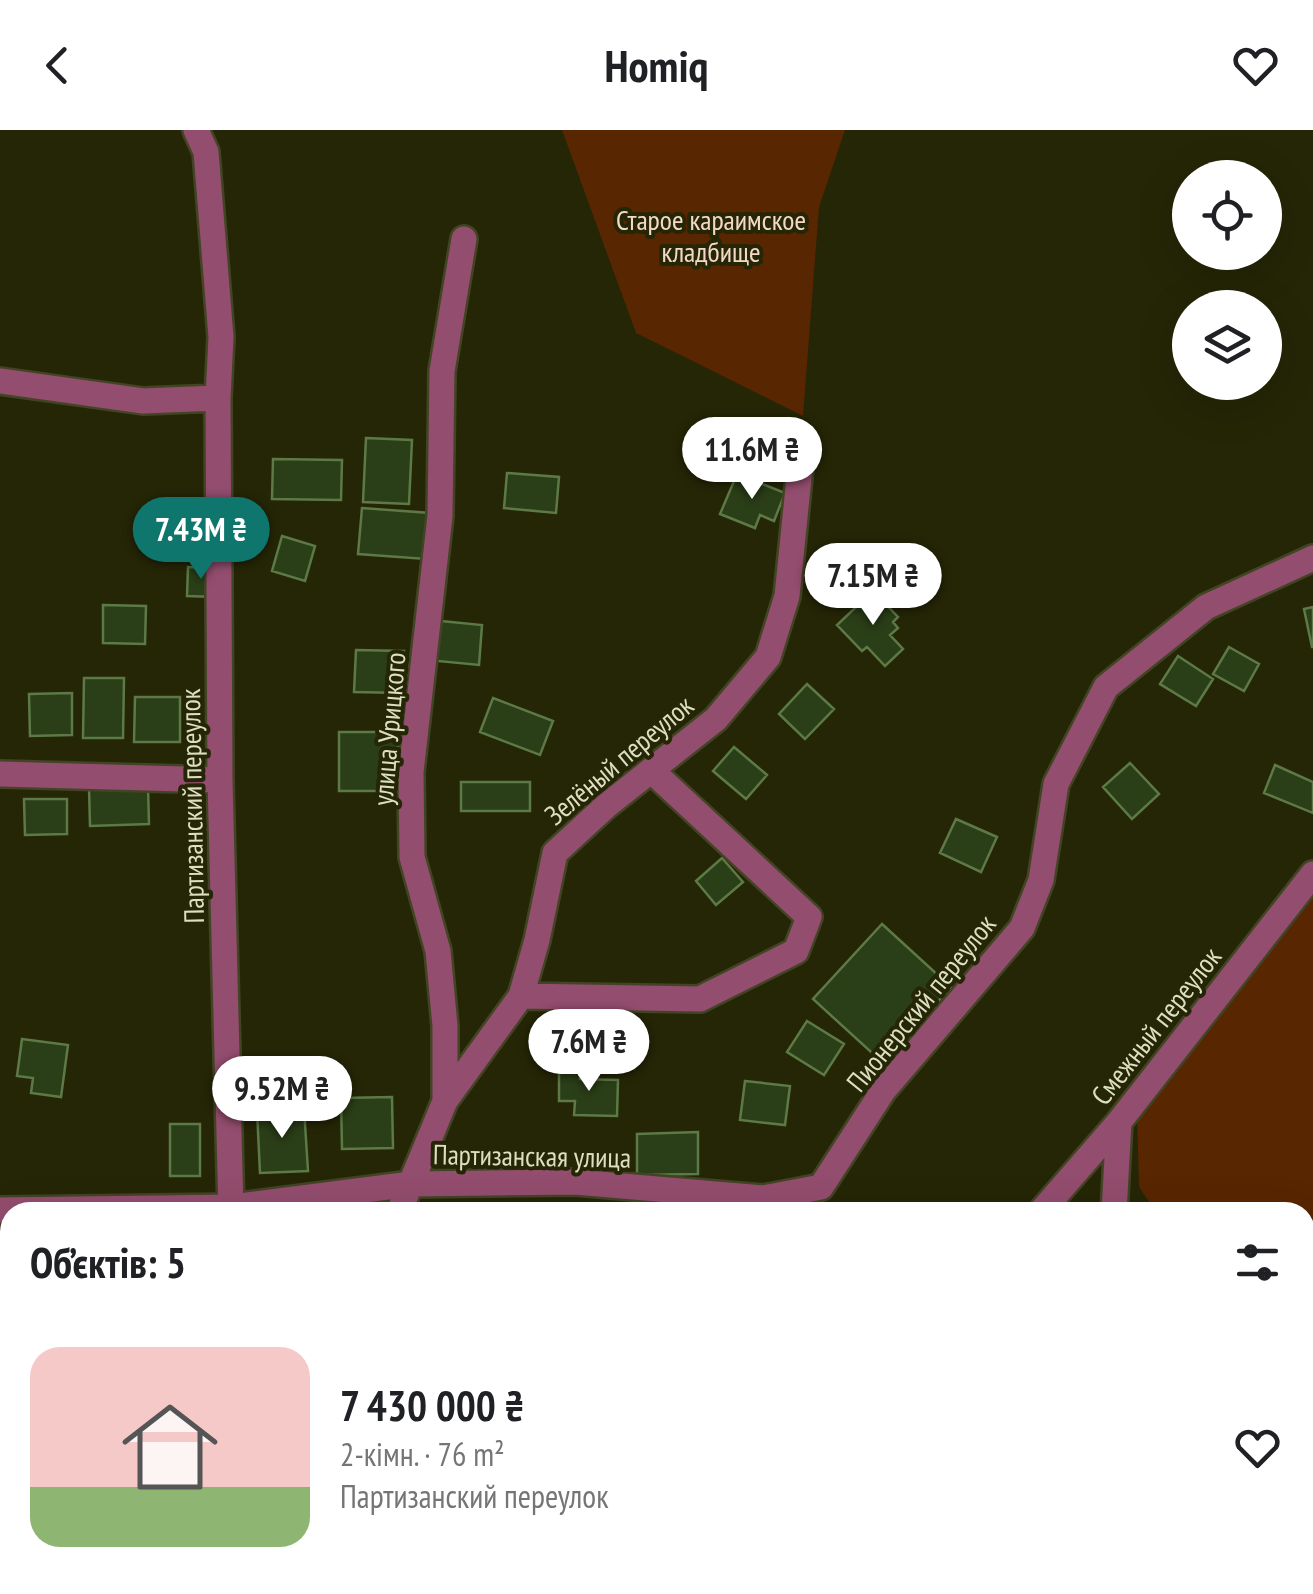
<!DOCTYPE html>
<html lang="uk">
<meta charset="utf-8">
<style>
body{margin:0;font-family:"PT Sans Narrow",sans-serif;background:#f6f6f6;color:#202124;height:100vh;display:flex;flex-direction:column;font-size:38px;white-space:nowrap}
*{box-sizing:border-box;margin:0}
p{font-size:32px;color:#757577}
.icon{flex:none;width:55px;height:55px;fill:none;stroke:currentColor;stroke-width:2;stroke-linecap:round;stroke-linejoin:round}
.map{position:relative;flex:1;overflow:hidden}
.panel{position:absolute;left:0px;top:1072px;width:1315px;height:392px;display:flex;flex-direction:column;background:#fff;border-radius:30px 30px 0 0;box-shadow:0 10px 40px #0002}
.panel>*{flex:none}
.buttons{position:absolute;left:1172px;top:30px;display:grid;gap:20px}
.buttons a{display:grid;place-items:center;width:110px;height:110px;border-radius:50%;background:#fff;box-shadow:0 10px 40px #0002;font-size:50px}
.price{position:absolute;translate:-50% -85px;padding:0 22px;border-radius:35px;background:#fff;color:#222;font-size:32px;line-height:65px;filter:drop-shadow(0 2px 5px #0008)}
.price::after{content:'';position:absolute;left:50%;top:60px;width:30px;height:22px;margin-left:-15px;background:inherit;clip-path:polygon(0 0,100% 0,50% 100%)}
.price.selected{background:#0f766e;color:#fff}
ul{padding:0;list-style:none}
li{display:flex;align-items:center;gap:30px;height:250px;padding:0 30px}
li span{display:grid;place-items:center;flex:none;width:280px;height:200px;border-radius:30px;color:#555}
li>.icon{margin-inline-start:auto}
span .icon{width:120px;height:120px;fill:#fffc;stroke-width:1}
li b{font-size:42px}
h2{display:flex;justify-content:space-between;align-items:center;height:120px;padding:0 30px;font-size:42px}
header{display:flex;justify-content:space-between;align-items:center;height:130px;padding:0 30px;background:#fff;font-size:45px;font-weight:600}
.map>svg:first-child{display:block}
.green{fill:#582600}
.building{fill:#2a3e17;stroke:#5d7a46;stroke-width:2.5}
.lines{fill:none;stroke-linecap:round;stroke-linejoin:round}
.minor-casing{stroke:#424424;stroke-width:30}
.minor{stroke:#934d6e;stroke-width:25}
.labels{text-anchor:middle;stroke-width:8;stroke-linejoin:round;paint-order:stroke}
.park-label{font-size:28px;fill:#f5d8c7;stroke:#252606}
.street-label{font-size:28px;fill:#dcdfc1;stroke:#252606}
</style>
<header><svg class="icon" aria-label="back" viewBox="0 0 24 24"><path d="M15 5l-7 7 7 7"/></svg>Homiq<svg class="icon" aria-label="heart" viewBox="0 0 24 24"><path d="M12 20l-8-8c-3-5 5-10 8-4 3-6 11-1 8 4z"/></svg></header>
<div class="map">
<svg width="1313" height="1464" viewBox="0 0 1313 1464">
<rect width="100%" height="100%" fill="#252606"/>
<!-- green -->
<path class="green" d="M562 0H845L819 77 803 286 636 203Z
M1313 761V1192L1305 1190V1082H1156L1139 1057 1137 983Z"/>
<!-- building -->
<path class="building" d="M366 308 412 310 409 374 363 372Z
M273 329 342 330 341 370 272 369Z
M507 343 559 347 556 383 504 378Z
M737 344 785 363 774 391 760 385 755 398 720 384Z
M172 372 207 373 206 408 170 407Z
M362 378 430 383 426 429 358 424Z
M282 406 315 416 305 451 272 441Z
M188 437 215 438 214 467 187 466Z
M873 461 898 487 893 492 898 498 890 505 903 519 885 536 867 517 862 521 837 495Z
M103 475 146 476 145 514 103 513Z
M1313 477V517H1312L1304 479Z
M431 490 482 495 479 535 427 530Z
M1229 517 1259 534 1244 561 1213 544Z
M356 520 404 521 403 563 354 562Z
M1178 526 1213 549 1196 576 1160 554Z
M84 548H124L123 608H83Z
M807 554 834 579 805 609 779 584Z
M72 563V605L30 606 29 564Z
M135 567H180V612H134Z
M493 568 553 591 540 625 480 602Z
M339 602H398V661H339Z
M734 617 767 645 746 669 713 641Z
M1130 633 1159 664 1132 689 1103 657Z
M1275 635 1313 652V683L1264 663Z
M461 652H530V681H461Z
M148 656 149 694 90 696 89 658Z
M24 669H67V704L25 705Z
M956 689 997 707 981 742 940 723Z
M722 728 743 752 716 775 696 751Z
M882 794 951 857 882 932 813 869Z
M807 891 844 914 824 945 787 922Z
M22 909 68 915 61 967 31 963 33 948 17 946Z
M559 940H580V949L618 950 617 986 574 985 575 971H559Z
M745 951 790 956 785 995 740 990Z
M392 967 393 1018 342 1019 341 968Z
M304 978 308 1041 260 1043 257 981Z
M170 994H200V1046H170Z
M698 1002V1044L637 1045V1004Z
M0 1222 10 1225 8 1254 0 1252Z
M401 1455H420L422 1464H369Z
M608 1455H644L647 1464H602L600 1458Z
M910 1455H940L952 1464H903Z"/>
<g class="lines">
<defs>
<path id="minor" d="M196 0 206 22 221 207 218 268 220 650 231 1082
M0 251 143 271 218 268
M0 644 220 650
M521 866 700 869 796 821 809 787 653 642
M445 971 521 866 537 810 555 723 606 676 716 589 768 527 787 466 801 328
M0 1080 232 1077 411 1054 575 1052 763 1068 821 1057 883 961 1022 798 1041 750 1056 654 1106 557 1206 477 1313 428
M399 1082 445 971V896L438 821 412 727 411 642 440 386 442 241 464 109
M1041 1082 1119 992 1313 744
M1114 1082 1119 992
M1305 1225 1313 1227
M0 1405H10
M583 1455 588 1464
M1067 1455 1072 1464
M1209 1455 1213 1464
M330 1464 333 1455
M536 1464 564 1455
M868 1464 869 1455"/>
</defs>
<!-- minor casing -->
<use href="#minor" class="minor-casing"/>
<!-- minor -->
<use href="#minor" class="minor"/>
</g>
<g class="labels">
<!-- park labels -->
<g class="park-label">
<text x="711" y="100">Старое караимское<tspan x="711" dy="32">кладбище</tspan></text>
</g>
<!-- street labels -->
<g class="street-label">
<text transform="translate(389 599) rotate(-85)" y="10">улица Урицкого</text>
<text transform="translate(619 630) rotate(-40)" y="10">Зелёный переулок</text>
<text transform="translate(192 676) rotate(-91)" y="10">Партизанский переулок</text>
<text transform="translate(921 873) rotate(-51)" y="10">Пионерский переулок</text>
<text transform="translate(1156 896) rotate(-52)" y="10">Смежный переулок</text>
<text transform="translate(532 1026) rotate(1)" y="10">Партизанская улица</text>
</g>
</g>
</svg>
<div class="buttons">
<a><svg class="icon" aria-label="locate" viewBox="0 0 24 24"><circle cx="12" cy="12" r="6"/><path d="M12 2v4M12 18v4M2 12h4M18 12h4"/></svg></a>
<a><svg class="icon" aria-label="layers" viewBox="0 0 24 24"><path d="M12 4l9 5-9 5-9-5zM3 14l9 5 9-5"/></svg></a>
</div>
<b class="price" style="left:752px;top:372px">11.6M ₴</b>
<b class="price selected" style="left:201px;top:452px">7.43M ₴</b>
<b class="price" style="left:873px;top:498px">7.15M ₴</b>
<b class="price" style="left:589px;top:964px">7.6M ₴</b>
<b class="price" style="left:282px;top:1011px">9.52M ₴</b>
<section class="panel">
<h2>Об’єктів: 5<svg class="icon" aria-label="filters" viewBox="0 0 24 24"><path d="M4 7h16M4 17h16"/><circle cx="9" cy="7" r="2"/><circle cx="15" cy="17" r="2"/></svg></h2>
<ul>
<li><span style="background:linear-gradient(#f6c9c9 70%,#8fb573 0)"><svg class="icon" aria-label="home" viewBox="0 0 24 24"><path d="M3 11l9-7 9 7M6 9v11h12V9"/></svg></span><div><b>7 430 000 ₴</b><p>2-кімн. · 76 m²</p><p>Партизанский переулок</p></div><svg class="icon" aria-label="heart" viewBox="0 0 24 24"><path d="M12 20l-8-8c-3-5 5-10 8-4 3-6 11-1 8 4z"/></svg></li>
</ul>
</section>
</div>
